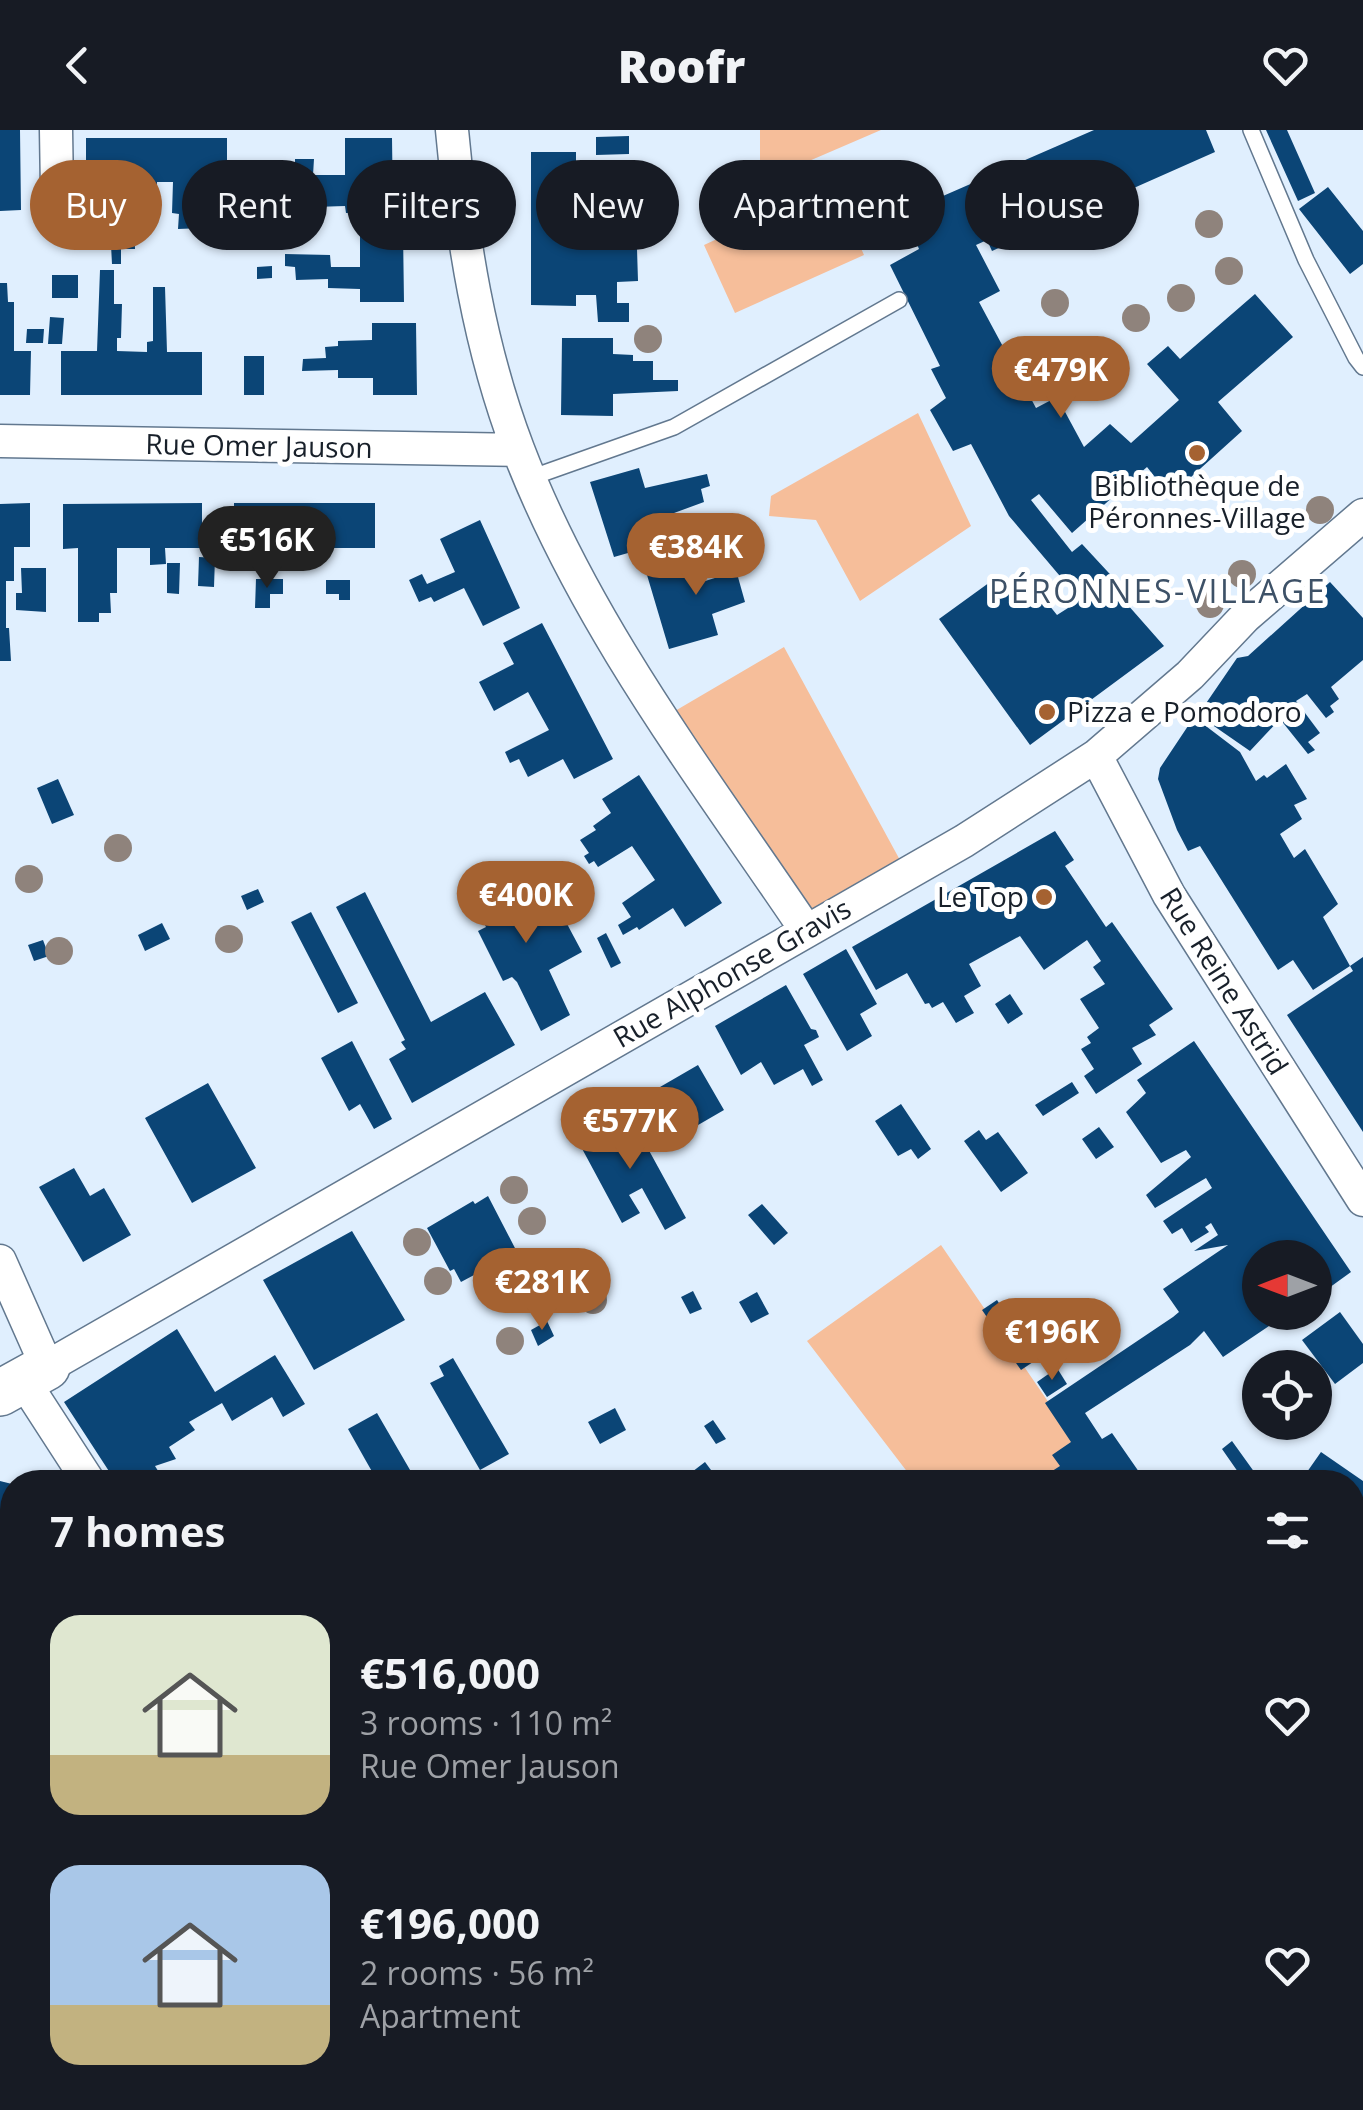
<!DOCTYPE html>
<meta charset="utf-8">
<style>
body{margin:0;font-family:"Open Sans",sans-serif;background:#20242c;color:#f1f3f6;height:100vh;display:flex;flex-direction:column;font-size:38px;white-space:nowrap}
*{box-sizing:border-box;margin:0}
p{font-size:32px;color:#9ea1a6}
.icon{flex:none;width:55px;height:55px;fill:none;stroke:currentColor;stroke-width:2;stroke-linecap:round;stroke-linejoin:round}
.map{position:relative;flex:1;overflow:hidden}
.side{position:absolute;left:0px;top:1340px;width:1365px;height:640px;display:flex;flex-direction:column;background:#171b24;border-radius:40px 40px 0 0;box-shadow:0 2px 8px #0004}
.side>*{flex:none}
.banner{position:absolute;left:30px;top:30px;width:1305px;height:90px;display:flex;gap:20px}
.needle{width:65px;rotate:270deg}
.buttons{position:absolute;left:1242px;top:1110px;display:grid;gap:20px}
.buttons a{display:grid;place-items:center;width:90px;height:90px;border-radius:50%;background:#171b24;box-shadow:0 2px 8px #0004;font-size:50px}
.price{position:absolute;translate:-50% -85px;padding:0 22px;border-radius:35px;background:#a56231;color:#fff;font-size:32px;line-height:65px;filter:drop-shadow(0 2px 5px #0008)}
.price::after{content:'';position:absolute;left:50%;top:60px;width:30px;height:22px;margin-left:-15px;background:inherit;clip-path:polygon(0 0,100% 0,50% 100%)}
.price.on{background:#222;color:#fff}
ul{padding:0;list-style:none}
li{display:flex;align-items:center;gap:30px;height:250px;padding:0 50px}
li span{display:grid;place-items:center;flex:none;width:280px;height:200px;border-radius:30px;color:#555}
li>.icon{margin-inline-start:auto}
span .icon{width:120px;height:120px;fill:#fffc;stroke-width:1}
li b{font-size:42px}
h2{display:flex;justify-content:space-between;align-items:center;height:120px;padding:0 50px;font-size:42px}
.pill{padding:0 35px;border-radius:45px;background:#171b24;box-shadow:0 2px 8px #0004;font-size:35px;line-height:90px}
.pill.on{background:#a56231;color:#fff}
header{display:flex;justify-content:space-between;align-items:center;height:130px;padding:0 50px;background:#171b24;font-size:45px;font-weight:800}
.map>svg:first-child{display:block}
.green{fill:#f6be9a}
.forest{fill:#e9965b}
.building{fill:#0b4576}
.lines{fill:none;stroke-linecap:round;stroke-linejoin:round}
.lane-casing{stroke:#62788f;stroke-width:18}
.street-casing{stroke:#62788f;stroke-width:35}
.secondary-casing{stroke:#62788f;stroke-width:48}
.lane{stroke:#fff;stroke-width:15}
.street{stroke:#fff;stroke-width:32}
.secondary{stroke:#fff;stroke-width:45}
.tree{fill:#8f837c}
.poi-dot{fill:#a56231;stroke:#fff;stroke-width:4}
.labels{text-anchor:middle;stroke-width:10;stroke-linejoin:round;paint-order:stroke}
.street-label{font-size:28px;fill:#18202a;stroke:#fff}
.poi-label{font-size:28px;fill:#18202a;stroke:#fff}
.quarter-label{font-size:32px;letter-spacing:2.5px;fill:#3d5167;stroke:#fff}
</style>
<header><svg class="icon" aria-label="back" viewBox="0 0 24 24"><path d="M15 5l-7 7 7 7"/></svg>Roofr<svg class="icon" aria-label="heart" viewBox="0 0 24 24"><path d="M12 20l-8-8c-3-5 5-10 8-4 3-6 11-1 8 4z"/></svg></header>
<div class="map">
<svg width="1363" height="1980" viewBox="0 0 1363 1980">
<rect width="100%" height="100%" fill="#e0effe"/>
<!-- green -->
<path class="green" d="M760 0H881L760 52Z
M833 56 864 125 735 183 704 115Z
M918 283 971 396 860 471 816 390 769 386 771 366Z
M784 517 907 743 806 800 663 588Z
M941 1115 1103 1352H915L807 1211Z
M409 1968H975L976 1980H389Z"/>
<!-- forest -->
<path class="forest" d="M12 1968H409L389 1980H0Z"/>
<!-- building -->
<path class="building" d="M0 0H20L21 80 0 81Z
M1094 0H1206L1215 22 1118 65 1114 54 1033 90 1038 100 992 121 987 110 976 115 1000 161 979 172 1036 278 1057 267 1084 317 1110 294 1131 313 1179 270 1147 234 1168 216 1180 229 1255 164 1293 207 1218 272 1242 301 1170 366 1147 337 1072 403 1039 364 1031 370 1072 422 1082 414 1133 469 1127 474 1164 516 1030 615 939 489 997 447 1006 462 1014 456 1024 476 1041 465 1057 485 1068 478 1065 472 1076 465 1009 386 971 314 953 321 930 280 946 268 931 239 940 236 890 135 919 119 904 83Z
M1266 0H1287L1315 63 1298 71Z
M629 6V24L596 25V7Z
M86 8H227V52H211L212 83H202V98L178 99 179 84 172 83 173 52H157V62H142L141 85H134L135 119H121V134H112L110 96H102L103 51H86Z
M345 8H392L393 82 346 83 345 76 314 77V58H287V38H295V29H314L313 45H345Z
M531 22H576V39H597L598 45 629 46 628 77 597 78 598 85 576 84V114H627V119H637L638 151 617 152V173H629V192H598L596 165H576V176L531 175Z
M1328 57 1363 101V134L1350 144 1299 79Z
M360 101H403L404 172H360V159L328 158V149L296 150 295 137 285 136V124L330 125 331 137H360Z
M272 136V148L257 149V137Z
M100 140H114V174H122L121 208H117V221L147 222V212L153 211V157H165L167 222H202V265H61V221H97Z
M52 145H78V168H52Z
M0 153H7L8 172H14V221H31L30 265H0Z
M50 187 64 188 62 214H48Z
M372 193H416L417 265H373V248H338V240L302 241 303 229 326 228 325 217 338 216V211L372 210Z
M27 199H44L43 213H26Z
M562 208H613V224L633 225V231H653V250H678V261L613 264V286L561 285Z
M244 226H264V265H244Z
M639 338 645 358 707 344 710 356 701 359 704 372 655 390 663 413 614 427 590 352Z
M30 373V417H14V451H6V498H9L11 531H0V374Z
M202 373V418H165L166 434 150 435V418H117V463H110L111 483H99V492H78V418L63 419V374Z
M234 373H375V418H303V438H270V418H235V435H219V400L234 399Z
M480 390 520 478 483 496 464 458 434 472 431 467 419 472 409 450 422 444 427 454 455 442 440 409Z
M738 416 746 437 736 440 745 472 712 484 718 505 669 519 647 445 696 430 702 452 718 447 716 442 722 440 717 424Z
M199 427 215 428 214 457 198 456Z
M167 433H180L179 464 167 463Z
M21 438H46V482L16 480V463H22Z
M256 449H283V464H270V478H255Z
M326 450H350V470H339V464H326Z
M1330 452 1363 488V530L1331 557 1339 569 1330 576 1334 582 1326 588 1307 564 1296 571 1320 603 1308 612 1315 620 1308 624 1280 589 1250 621 1198 585 1237 528 1248 526Z
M542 493 613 629 574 649 563 629 528 647 519 629 510 633 505 622 549 600 528 562 494 581 479 552 514 534 503 513Z
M1194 587 1240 622 1256 651 1264 645 1267 648 1286 634 1307 669 1294 675 1302 689 1280 704 1294 728 1305 719 1338 774 1323 787 1350 836 1313 860 1293 830 1278 840 1200 716 1188 721 1177 700 1158 649 1160 638Z
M639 645 722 773 685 797 673 778 639 800 637 797 623 805 618 795 631 787 622 773 655 750 632 716 598 737 594 731 589 734 584 726 589 723 580 710 596 700 593 696 611 683 602 669Z
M58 649 74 685 52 694 37 658Z
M1055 701 1074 730 1065 736 1106 797 1112 792 1173 879 1149 895 1156 905 1132 918 1142 934 1096 964 1084 946 1094 939 1081 919 1091 913 1087 907 1099 898 1080 869 1105 854 1093 837 1101 831 1087 810 1044 840 1020 806 969 834 981 856 964 866 974 883 956 893 943 872 932 878 929 873 925 874 907 843 876 860 852 817Z
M491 734 511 772 528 763 539 786 558 777 582 822 549 840 570 885 541 901 517 852 512 847 503 851 478 801 486 797 468 764 487 754 479 739Z
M258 759 264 772 247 780 241 766Z
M365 762 431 892 485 862 515 915 412 973 389 929 406 919 401 912 405 910 336 777Z
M311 782 358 873 338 883 291 792Z
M162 793 170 809 145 821 138 805Z
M606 803 621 833 611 838 597 808Z
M43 810 49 826 34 831 28 815Z
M846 819 877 874 860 884 872 906 847 921 803 844Z
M1363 827V1002L1287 885 1353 841 1350 836Z
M786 855 811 899 816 900 819 907 804 915 823 950 812 956 803 939 774 955 761 932 741 945 715 896Z
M1010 864 1023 884 1008 894 995 874Z
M352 911 392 989 374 999 360 974 349 981 321 928Z
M1194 911 1351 1142 1315 1168V1128H1260V1182H1290L1223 1227 1204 1201 1190 1215 1085 1283 1102 1309 1112 1303 1146 1352H1051L1046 1345 1060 1336 1052 1325 1071 1312 1045 1273 1173 1187 1179 1182 1163 1159 1228 1115 1194 1121 1218 1105 1211 1093 1205 1097 1209 1102 1191 1113 1182 1098 1172 1104 1163 1091 1212 1058 1206 1048 1155 1078 1146 1065 1191 1027 1186 1020 1161 1033 1126 982 1146 963 1137 950Z
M698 935 724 980 686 1002 660 957Z
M1072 952 1079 963 1043 986 1035 975Z
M208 953 256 1038 192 1073 145 988Z
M901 974 931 1019 918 1029 911 1019 898 1026 875 991Z
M629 984 686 1088 665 1100 642 1058 629 1065 640 1083 622 1093 579 1013Z
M1099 997 1114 1017 1096 1029 1082 1009Z
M979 1000 986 1010 998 1002 1028 1043 1001 1062 964 1011Z
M74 1038 90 1066 104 1058 131 1105 83 1132 39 1057Z
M488 1066 517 1122 461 1152 454 1139 450 1141 427 1098 473 1071 475 1074Z
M762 1074 788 1103 774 1115 748 1085Z
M352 1101 405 1190 314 1240 263 1150Z
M693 1161 702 1179 690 1184 681 1167Z
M757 1162 769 1184 751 1193 739 1172Z
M997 1170 1004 1181 989 1190 982 1180Z
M1340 1182 1363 1214V1233L1335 1254 1302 1210Z
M547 1191 554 1206 538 1216 531 1200Z
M177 1199 215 1262 275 1225 305 1274 283 1287 272 1267 232 1291 222 1273 189 1292 195 1300 169 1317 176 1329 155 1336 165 1352H116L64 1272Z
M1019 1211 1033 1232 1021 1240 1006 1219Z
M453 1228 509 1324 480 1340 430 1253 444 1246 439 1236Z
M1057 1238 1067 1254 1047 1267 1037 1252Z
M615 1278 626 1300 600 1314 588 1292Z
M377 1283 417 1352H378L366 1331 348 1299Z
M713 1290 726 1309 716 1314 704 1296Z
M1232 1311 1260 1350 1256 1352H1245L1222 1319Z
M1321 1322 1363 1351V1398L1352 1390V1352H1300Z
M705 1332 720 1352H694L688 1345Z
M0 1351 12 1354V1410L7 1431 0 1430Z
M1361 1575 1363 1608 1352 1620V1586Z
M1352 1889 1363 1891V1946L1352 1944Z"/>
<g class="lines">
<defs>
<path id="lane" d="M1251 0 1306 130 1356 228 1363 237
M530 348 674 297 899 170"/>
<path id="street" d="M56 0 57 60
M452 0C462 108 479 217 518 319 585 494 702 646 806 800
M0 311 518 320
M1096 626 1169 765 1363 1070
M0 1131 47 1237 964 711 1096 626 1190 545 1245 487 1363 385
M23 1250 89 1352
M0 1965 12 1959
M1326 1968 1363 1976"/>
<path id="secondary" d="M0 1263 47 1237"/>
</defs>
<!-- lane casing -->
<use href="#lane" class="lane-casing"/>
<!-- street casing -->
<use href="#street" class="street-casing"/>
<!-- secondary casing -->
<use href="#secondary" class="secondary-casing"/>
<!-- lane -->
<use href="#lane" class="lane"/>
<!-- street -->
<use href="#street" class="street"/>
<!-- secondary -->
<use href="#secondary" class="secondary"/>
</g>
<!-- trees -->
<g class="tree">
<circle cx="1209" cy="94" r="14"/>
<circle cx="1229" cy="141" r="14"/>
<circle cx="1181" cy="168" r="14"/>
<circle cx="1055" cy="173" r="14"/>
<circle cx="1136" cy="188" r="14"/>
<circle cx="648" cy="209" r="14"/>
<circle cx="1087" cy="220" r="14"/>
<circle cx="1320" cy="380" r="14"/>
<circle cx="1242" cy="444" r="14"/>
<circle cx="1210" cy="474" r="14"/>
<circle cx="118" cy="718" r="14"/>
<circle cx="29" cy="749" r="14"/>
<circle cx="229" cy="809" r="14"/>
<circle cx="59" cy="821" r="14"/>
<circle cx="514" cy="1060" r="14"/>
<circle cx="532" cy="1091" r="14"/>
<circle cx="417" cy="1112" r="14"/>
<circle cx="438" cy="1151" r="14"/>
<circle cx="593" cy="1170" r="14"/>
<circle cx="510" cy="1211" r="14"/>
</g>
<!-- markers -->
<g class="poi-dot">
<circle cx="1197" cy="323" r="10"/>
<circle cx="1047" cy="582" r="10"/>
<circle cx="1044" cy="767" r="10"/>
</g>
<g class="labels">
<!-- street labels -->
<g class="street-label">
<text transform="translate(259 316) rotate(1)" y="10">Rue Omer Jauson</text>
<text transform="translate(732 843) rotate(-30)" y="10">Rue Alphonse Gravis</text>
<text transform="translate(1224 851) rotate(58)" y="10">Rue Reine Astrid</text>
</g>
<!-- poi labels -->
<g class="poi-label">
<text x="1197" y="366">Bibliothèque de<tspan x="1197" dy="32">Péronnes-Village</tspan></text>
<text x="1067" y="592" text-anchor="start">Pizza e Pomodoro</text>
<text x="1024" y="777" text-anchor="end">Le Top</text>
</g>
<!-- quarter labels -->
<g class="quarter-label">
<text x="1158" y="473">PÉRONNES-VILLAGE</text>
</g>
</g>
</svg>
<div class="buttons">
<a><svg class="needle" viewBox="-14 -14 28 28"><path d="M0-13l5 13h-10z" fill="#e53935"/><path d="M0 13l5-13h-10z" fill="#9ea1a6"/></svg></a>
<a><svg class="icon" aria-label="locate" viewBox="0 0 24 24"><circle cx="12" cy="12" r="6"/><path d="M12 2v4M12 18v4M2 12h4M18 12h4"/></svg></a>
</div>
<b class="price" style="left:1061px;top:291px">€479K</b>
<b class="price on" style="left:267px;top:461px">€516K</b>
<b class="price" style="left:696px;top:468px">€384K</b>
<b class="price" style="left:526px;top:816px">€400K</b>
<b class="price" style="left:630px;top:1042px">€577K</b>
<b class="price" style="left:542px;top:1203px">€281K</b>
<b class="price" style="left:1052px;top:1253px">€196K</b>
<div class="banner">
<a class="pill on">Buy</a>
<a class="pill">Rent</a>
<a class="pill">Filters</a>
<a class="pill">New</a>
<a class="pill">Apartment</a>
<a class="pill">House</a>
</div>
<section class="side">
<h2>7 homes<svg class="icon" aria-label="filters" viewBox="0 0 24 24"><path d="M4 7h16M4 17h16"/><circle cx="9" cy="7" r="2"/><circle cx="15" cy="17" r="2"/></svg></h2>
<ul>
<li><span style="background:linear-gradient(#dfe7d0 70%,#c2b280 0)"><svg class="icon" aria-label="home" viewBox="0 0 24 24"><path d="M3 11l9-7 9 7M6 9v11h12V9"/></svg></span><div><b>€516,000</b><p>3 rooms · 110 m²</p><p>Rue Omer Jauson</p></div><svg class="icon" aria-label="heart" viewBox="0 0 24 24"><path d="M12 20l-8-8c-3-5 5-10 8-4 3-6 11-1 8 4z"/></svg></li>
<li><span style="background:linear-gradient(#a9c7e8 70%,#c2b280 0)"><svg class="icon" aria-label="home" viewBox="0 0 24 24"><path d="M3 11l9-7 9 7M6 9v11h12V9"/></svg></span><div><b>€196,000</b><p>2 rooms · 56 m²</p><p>Apartment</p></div><svg class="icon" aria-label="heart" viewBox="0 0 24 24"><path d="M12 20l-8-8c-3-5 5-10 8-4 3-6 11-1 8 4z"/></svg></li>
</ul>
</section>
</div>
